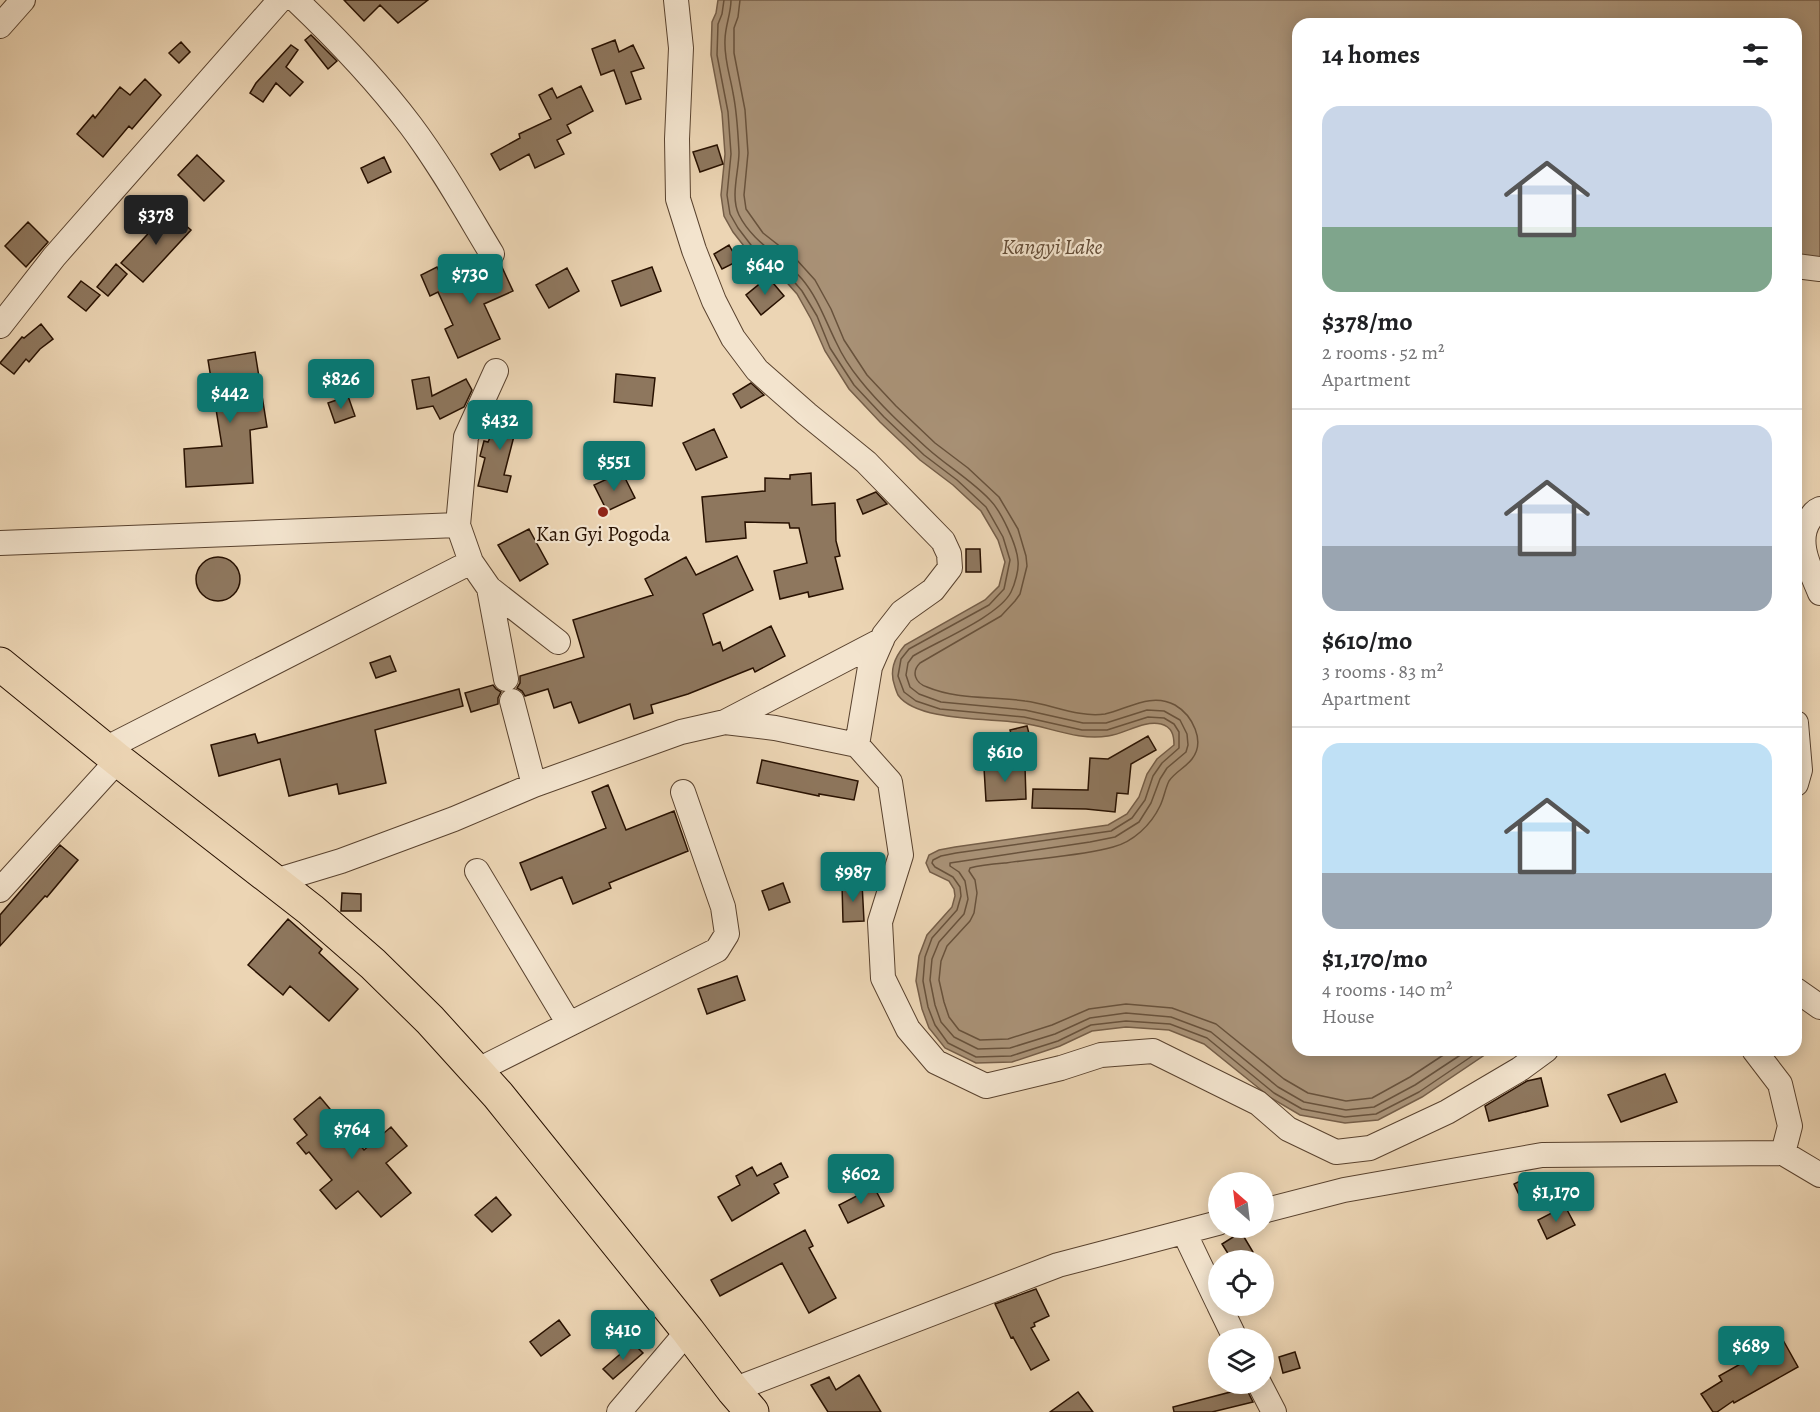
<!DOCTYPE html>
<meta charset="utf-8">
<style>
body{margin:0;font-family:Alegreya,serif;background:#f2f2f2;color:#202124;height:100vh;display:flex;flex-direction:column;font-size:22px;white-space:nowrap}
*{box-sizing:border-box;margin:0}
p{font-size:20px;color:#757577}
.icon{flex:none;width:33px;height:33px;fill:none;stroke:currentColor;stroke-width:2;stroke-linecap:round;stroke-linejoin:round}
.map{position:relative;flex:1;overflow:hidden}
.drawer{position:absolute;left:1292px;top:18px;width:510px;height:1038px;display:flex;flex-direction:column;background:#fff;border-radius:18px;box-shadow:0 3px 15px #0003}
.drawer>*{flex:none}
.needle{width:39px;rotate:332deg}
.tools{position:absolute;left:1208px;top:1172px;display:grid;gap:12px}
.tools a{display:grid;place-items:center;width:66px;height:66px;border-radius:50%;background:#fff;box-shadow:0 3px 15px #0003;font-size:30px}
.price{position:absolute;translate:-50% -51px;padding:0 14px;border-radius:6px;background:#0f766e;color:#fff;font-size:20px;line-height:39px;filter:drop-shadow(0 2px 3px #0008)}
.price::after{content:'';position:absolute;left:50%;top:36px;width:18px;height:14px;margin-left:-9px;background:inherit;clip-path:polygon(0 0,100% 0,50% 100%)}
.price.on{background:#222;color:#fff}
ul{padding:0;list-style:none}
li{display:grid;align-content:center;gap:12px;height:318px;padding:0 30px}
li+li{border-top:2px solid #e0e0e0}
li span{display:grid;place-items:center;height:186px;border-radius:18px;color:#555}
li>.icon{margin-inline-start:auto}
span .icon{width:108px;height:108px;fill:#fffc;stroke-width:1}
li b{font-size:26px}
h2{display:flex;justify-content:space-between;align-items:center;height:72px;padding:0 30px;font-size:26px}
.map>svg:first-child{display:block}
.water{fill:#a99277;stroke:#755e48;stroke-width:1.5}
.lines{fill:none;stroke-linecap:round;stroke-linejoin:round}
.shore{stroke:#68523c;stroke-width:1.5}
.building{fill:#8e775e;stroke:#281101;stroke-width:1.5}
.minor-casing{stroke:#59422e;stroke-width:26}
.highway-casing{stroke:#281101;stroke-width:35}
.minor{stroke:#f3e4ce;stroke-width:24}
.highway{stroke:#ecd5b4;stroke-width:33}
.poi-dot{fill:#8f2418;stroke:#f3e4ce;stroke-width:2}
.labels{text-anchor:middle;stroke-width:4.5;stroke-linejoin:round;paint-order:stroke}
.poi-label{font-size:21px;fill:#281101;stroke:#f3e4ce}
.water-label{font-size:22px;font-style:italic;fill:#624b36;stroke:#f3e4ce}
</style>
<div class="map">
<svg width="1820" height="1412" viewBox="0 0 1820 1412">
<rect width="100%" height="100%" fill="#ecd5b4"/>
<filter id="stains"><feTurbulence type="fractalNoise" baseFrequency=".00333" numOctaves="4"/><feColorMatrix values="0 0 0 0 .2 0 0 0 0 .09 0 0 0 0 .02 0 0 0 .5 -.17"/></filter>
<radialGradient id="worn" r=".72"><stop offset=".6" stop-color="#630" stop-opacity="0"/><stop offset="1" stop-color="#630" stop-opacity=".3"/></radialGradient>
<!-- water -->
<path class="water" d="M718 0H1820V259L1796 255V24H1298V1050H1492L1422 1097 1378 1120 1345 1123 1300 1115 1271 1098 1204 1044 1169 1030 1126 1027 1092 1031 1060 1046 1012 1062 976 1063 945 1048 929 1028 922 1009 916 981 919 956 927 935 952 907 955 896 954 889 949 881 930 872 926 863 929 855 939 850 955 847 1108 825 1127 814 1139 797 1147 774 1157 759 1174 745C1174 735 1172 727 1161 724 1143 720 1125 734 1108 736 1078 741 1050 727 1022 723 992 718 917 722 898 695 897 693 896 690 895 687 889 671 894 658 905 645L985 600 999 586 1005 562 998 540 981 511 953 485 920 460 880 422 849 389 825 351 811 319 797 294 781 276 747 250 733 232 724 216 721 195 725 154 722 113 711 55 712 22 716 13Z"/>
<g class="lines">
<!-- shore -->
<path class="shore" d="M724 0 722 14 718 24 717 55 728 112 731 154 727 195 730 214 738 228 751 245 785 271 802 291 817 316 830 348 854 385 884 417 924 455 957 480 986 507 1003 537 1010 560 1004 589 989 605 909 649 901 659 898 676 904 692 916 701 940 709 1024 717 1082 730H1107L1148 717 1164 718 1174 724 1179 732V748L1162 763 1153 776 1145 800 1132 818 1111 831 956 853 941 856 933 860 932 863 935 867 953 877 960 887 961 896 957 910 932 938 925 957 923 981 928 1007 935 1025 948 1043 976 1057 1011 1056 1058 1041 1091 1025 1126 1021 1170 1024 1207 1038 1274 1093 1302 1109 1345 1117 1376 1114 1419 1092 1481 1050
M731 0C731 14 725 26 725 40 724 59 730 75 733 93 737 112 738 133 739 152 739 172 730 196 739 215 753 243 782 256 802 279 818 298 825 320 836 342 842 355 851 369 860 380 880 405 904 427 927 448 947 466 971 480 990 500 1001 511 1017 545 1018 561 1019 569 1015 584 1011 592 999 616 938 641 913 656L908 663 906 675 910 687 919 694 941 702 1025 710 1083 723H1106L1147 710 1164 711 1180 720 1187 734 1188 745 1186 752 1167 768 1160 779 1151 803 1139 822 1115 837 1090 842 950 863V866L959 872 965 881 968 899 964 914 939 942 932 959 930 980 935 1005 941 1022 954 1037 978 1049 1010 1048 1055 1034 1090 1018 1126 1013 1171 1017 1211 1032 1278 1087 1304 1102 1346 1110 1374 1107 1415 1085 1468 1050
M740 0 738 17 734 28V53L745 110 748 153 744 195 746 209 763 233 796 259 815 280 831 309 844 340 867 375 896 406 935 443 968 468 999 497 1018 529 1026 556 1027 566 1020 594 1015 601 1001 616 920 663C911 672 915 683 927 687 958 700 992 696 1025 701 1051 704 1078 718 1105 714 1128 709 1151 692 1175 705 1192 715 1206 741 1192 759 1185 768 1175 772 1169 781 1165 789 1164 798 1160 806 1151 825 1133 842 1113 847 1081 856 1039 858 1006 863 994 864 981 865 970 868L969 871 975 880 977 893 974 913 970 921 947 946 941 961 939 980 944 1002 949 1017 959 1030 980 1040 1008 1039 1052 1025 1089 1009 1126 1004 1172 1008 1216 1024 1284 1079 1308 1093 1346 1101 1372 1098 1410 1077 1451 1050"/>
</g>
<!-- building -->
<path class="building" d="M344 0H428L398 23 380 5 364 21Z
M311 35 337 61 328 69 305 40Z
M615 40 619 52 633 45 644 68 631 72 641 99 626 104 614 70 601 75 592 49Z
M181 42 190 52 179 63 169 53Z
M291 45 298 50 286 67 303 82 290 96 276 83 263 102 250 93 256 83Z
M145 79 161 95 132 129 129 126 103 157 77 134 93 115 95 118 120 87 130 95Z
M581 86 593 111 567 125 571 133 557 140 564 154 535 168 529 154 500 170 491 154 520 138 519 134 551 119 539 95 552 88 557 98Z
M717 145 723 164 700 172 693 152Z
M197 155 224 181 204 201 178 175Z
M384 157 391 172 368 183 361 168Z
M169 211 191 230 143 282 121 263Z
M28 222 48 242 26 267 5 246Z
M729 245 738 261 722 269 714 254Z
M116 264 127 274 108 296 97 287Z
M501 265 513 291 484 304 500 339 458 358 445 329 453 325 438 292 430 296 421 275 437 267 445 284 485 266 493 268Z
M652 267 661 291 621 306 612 281Z
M567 268 579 291 549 308 536 285Z
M768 277 784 296 761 315 746 295Z
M81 281 100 295 86 311 68 297Z
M41 324 53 339 40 349 29 362 26 359 14 374 0 363 22 337 24 338Z
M255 352 267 427 250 430 253 483 186 487 184 449 222 446 208 360Z
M616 374 655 378 652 406 614 402Z
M429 377 432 396 466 379 472 390 464 407 440 419 433 406 417 409 412 380Z
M751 383 764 395 741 408 733 394Z
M348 396 355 416 335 423 328 403Z
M504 407 526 417 517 437 514 436 504 475 511 476 507 492 478 486 485 458 480 456 484 441 488 442Z
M714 429 727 457 696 470 683 443Z
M622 472 635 498 607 511 594 485Z
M811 473 812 505 835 503 836 541 840 556 835 557 843 589 809 597 808 592 780 599 774 571 807 563 799 528H790L789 523 745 522 746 538 706 542 702 497 765 491V478L790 479V475Z
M876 492 887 504 863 514 857 500Z
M529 529 548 564 520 581 498 545Z
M966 549H980L981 572H966Z
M737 556 753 590 703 614 713 645 720 642 723 651 771 626 785 656 755 672 753 668 688 694 651 705 653 713 634 719 630 704 579 723 571 702 554 708 548 689 525 696 522 691 517 688 520 683V676L584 657 573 620 653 595 645 579 686 557 696 575Z
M196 579a22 22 0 1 1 44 0a22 22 0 1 1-44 0Z
M390 656 396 671 376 678 370 663Z
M493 685 496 689 501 692 498 698V704L471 712 465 693Z
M459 689 463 706 375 730 386 783 339 794 337 784 289 796 280 759 219 776 211 745 255 734 258 743Z
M1027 726 1031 741 1014 745 1010 730Z
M1148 736 1156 750 1131 764 1128 794 1117 793 1115 812 1086 809 1032 808 1033 789 1088 790 1090 758 1108 759Z
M762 760 858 781 854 800 819 794V796L757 783Z
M1025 766 1026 799 986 801 984 768Z
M608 785 626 830 674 811 688 851 609 883 611 888 573 904 562 877 531 890 520 863 606 828 592 792Z
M60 845 78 860 47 897 45 896 0 946V915Z
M783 883 790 902 769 910 762 891Z
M862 883 864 921 843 922 842 884Z
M342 893 361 894V911H341Z
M288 919 322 949 319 953 358 989 329 1021 290 986 283 995 248 965Z
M737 976 745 1000 707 1014 698 989Z
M1665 1074 1677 1102 1621 1122 1608 1095Z
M1541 1078 1548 1106 1489 1121 1485 1106 1527 1081Z
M320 1097 364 1150 391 1127 407 1146 386 1163 411 1193 381 1217 358 1191 336 1209 320 1190 332 1180 309 1152 306 1154 297 1143 307 1135 294 1119Z
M781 1163 788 1177 774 1184 779 1193 732 1221 718 1197 740 1185 736 1176 752 1167 757 1176Z
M1528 1177 1536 1194 1522 1201 1514 1184Z
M874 1187 884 1206 848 1223 839 1205Z
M496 1197 511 1215 492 1232 475 1215Z
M1565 1206 1575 1225 1547 1239 1538 1220Z
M805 1230 813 1246 809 1248 836 1298 809 1313 782 1263 720 1296 711 1280Z
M1241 1232 1253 1252 1241 1260H1232L1222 1244Z
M1036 1289 1049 1316 1034 1323 1035 1326 1031 1328 1049 1360 1031 1370 1013 1337 1011 1338 995 1304Z
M559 1320 570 1335 541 1356 530 1342Z
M1783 1340 1798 1367 1734 1403 1733 1401 1717 1412H1713L1701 1394 1722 1381 1719 1376Z
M633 1343 643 1353 613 1379 603 1369Z
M1295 1352 1300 1368 1283 1373 1279 1357Z
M859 1375 881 1412H828L811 1385 829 1377 836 1390Z
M1246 1388 1253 1402 1212 1412H1174L1173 1407Z
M1078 1392 1093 1412H1050Z"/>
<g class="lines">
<defs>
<path id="minor" d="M296 0C337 39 377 81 411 126 441 166 466 211 492 254
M676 0 681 48 677 139 678 199 694 250 714 301 733 338 757 370 807 414 866 462 943 541 949 554 950 568 933 590 902 612 884 635 870 667 857 745
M0 26 23 0
M1796 266 1820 269
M0 326 54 257 280 0
M1820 509C1815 511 1813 514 1810 519 1794 542 1811 570 1820 593
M458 525 466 437 496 371
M0 543 458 525 471 562 489 588 558 642
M489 588 506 679
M512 701 534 785
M725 722 882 640
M1796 723 1800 770 1796 784
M105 749 471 562
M477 871 569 1024
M275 881 341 861 454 819 534 785 681 732 725 722 775 728 857 745 890 782 901 855 880 922 883 978 908 1029 936 1062 986 1086 1061 1068 1101 1055 1153 1051 1258 1103 1288 1129 1336 1152 1370 1148 1447 1112 1520 1069 1546 1050
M0 890 118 760
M1796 990 1820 1007
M1754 1050 1780 1084 1790 1126 1783 1153
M476 1071 717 950 727 934 723 907 683 792
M1263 1211 1344 1190 1542 1155 1783 1153 1820 1175
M1184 1232 1218 1303
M1219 1305 1235 1338
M1259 1383 1274 1412
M733 1390 1058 1265 1218 1223
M619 1412 688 1331"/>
<path id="highway" d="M0 664 118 760 311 910 373 964 430 1020 498 1095 688 1331 733 1390 752 1412"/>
</defs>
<!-- minor casing -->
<use href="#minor" class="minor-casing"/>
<!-- highway casing -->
<use href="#highway" class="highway-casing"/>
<!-- minor -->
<use href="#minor" class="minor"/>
<!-- highway -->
<use href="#highway" class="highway"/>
</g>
<!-- markers -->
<circle class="poi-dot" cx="603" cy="512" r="6"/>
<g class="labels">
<!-- poi labels -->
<g class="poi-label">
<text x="603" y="541">Kan Gyi Pogoda</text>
</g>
<!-- water labels -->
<g class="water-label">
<text x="1052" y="254">Kangyi Lake</text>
</g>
</g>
<rect width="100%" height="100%" filter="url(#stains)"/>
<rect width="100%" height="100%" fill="url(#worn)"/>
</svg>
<div class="tools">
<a><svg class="needle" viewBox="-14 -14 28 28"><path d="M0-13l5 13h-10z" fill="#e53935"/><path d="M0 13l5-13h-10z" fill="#757577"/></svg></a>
<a><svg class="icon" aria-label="locate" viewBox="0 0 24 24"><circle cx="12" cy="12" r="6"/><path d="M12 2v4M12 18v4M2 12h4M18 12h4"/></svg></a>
<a><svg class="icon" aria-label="layers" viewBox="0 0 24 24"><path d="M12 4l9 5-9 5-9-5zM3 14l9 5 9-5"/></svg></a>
</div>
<b class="price on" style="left:156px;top:246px">$378</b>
<b class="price" style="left:765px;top:296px">$640</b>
<b class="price" style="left:470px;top:305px">$730</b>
<b class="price" style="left:341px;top:410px">$826</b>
<b class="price" style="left:230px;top:424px">$442</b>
<b class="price" style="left:500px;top:451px">$432</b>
<b class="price" style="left:614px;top:492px">$551</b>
<b class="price" style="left:1005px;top:783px">$610</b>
<b class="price" style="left:853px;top:903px">$987</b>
<b class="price" style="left:352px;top:1160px">$764</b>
<b class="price" style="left:861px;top:1205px">$602</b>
<b class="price" style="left:1556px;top:1223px">$1,170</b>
<b class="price" style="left:623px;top:1361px">$410</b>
<b class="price" style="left:1751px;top:1377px">$689</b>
<section class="drawer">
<h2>14 homes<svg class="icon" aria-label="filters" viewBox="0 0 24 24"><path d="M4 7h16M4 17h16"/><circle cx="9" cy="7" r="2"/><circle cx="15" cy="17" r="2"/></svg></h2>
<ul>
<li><span style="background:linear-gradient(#c9d6e8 65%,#7fa58c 0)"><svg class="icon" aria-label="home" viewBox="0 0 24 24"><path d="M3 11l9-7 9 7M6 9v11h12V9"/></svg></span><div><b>$378/mo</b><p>2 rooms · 52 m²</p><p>Apartment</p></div></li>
<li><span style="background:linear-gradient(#c9d6e8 65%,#9aa5b1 0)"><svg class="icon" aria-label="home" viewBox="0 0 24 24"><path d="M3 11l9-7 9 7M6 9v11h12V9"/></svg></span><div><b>$610/mo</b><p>3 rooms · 83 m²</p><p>Apartment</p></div></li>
<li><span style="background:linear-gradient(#bfe0f5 70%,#9aa5b1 0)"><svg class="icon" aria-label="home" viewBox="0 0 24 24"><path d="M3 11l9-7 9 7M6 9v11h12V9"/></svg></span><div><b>$1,170/mo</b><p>4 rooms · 140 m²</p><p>House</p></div></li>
</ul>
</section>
</div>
